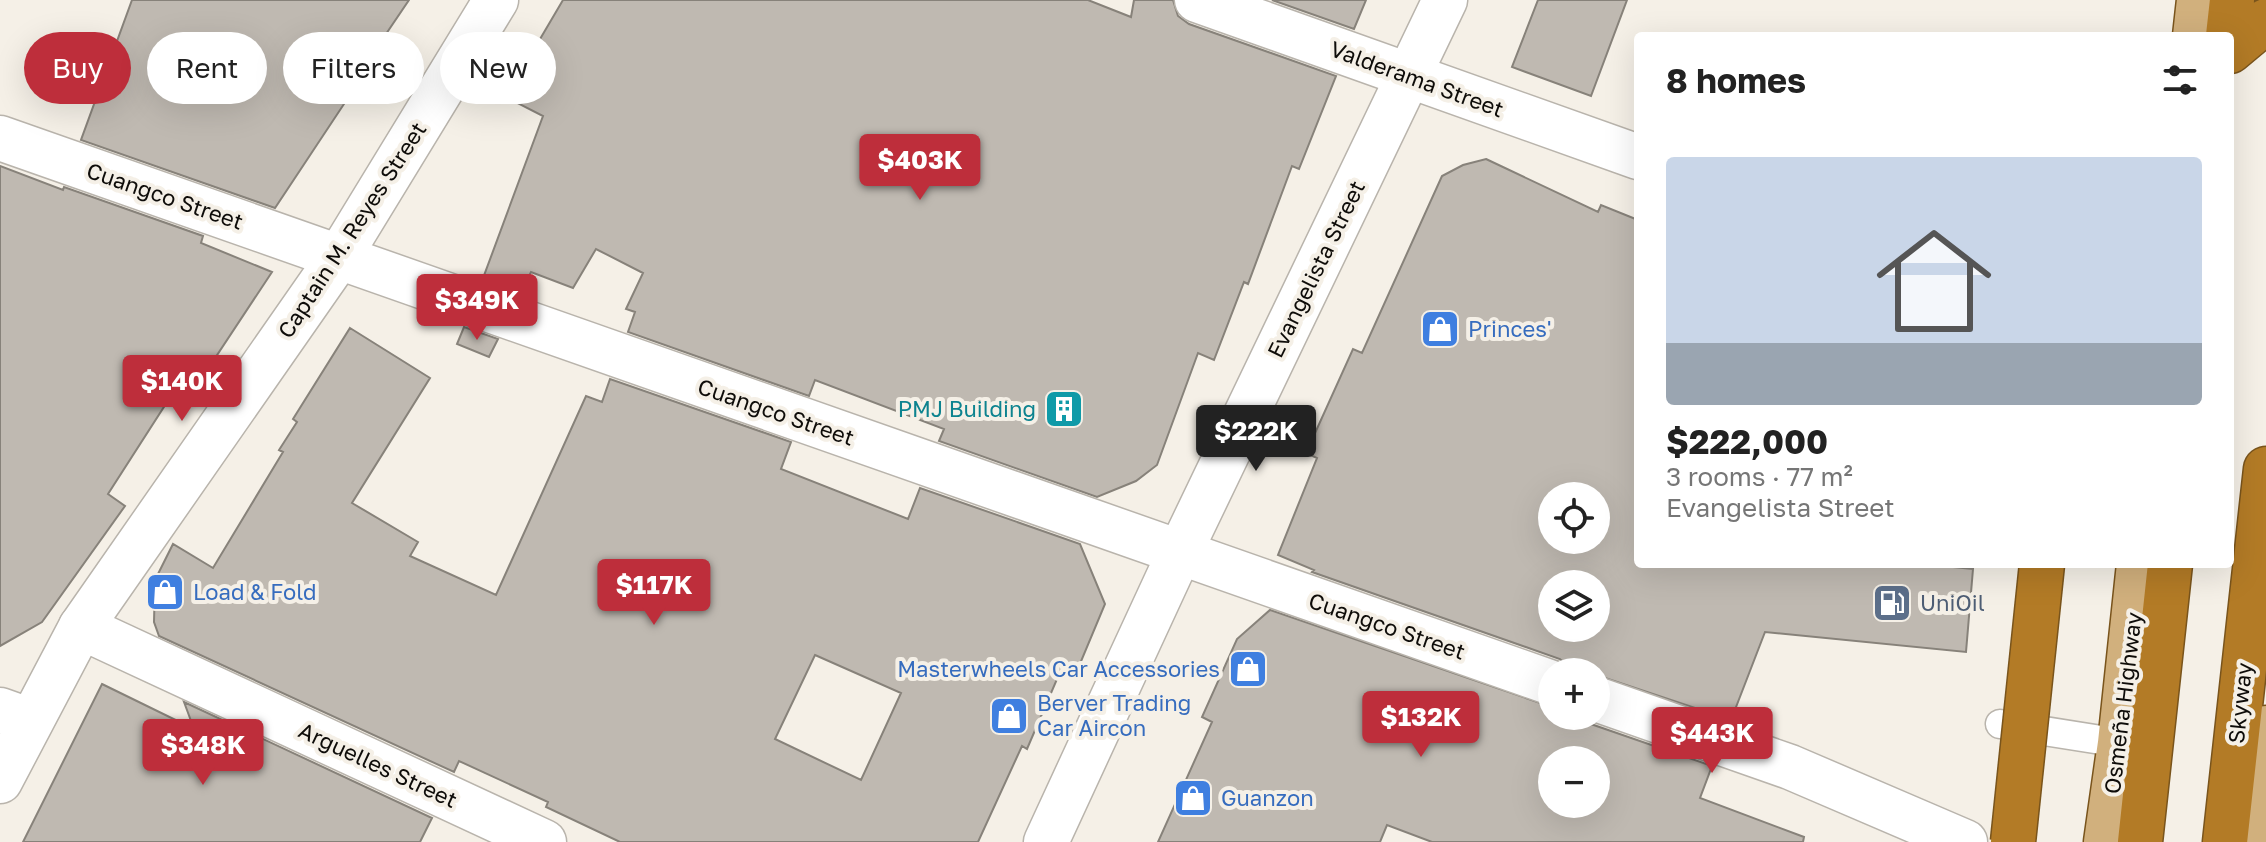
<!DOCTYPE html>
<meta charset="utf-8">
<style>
body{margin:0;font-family:"Golos Text",sans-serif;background:#f6f6f6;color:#222;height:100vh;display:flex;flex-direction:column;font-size:30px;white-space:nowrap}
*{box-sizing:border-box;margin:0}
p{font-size:26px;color:#767676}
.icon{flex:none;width:44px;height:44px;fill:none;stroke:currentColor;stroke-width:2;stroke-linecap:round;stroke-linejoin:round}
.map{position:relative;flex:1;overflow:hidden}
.drawer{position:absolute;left:1634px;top:32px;width:600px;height:536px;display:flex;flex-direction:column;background:#fff;border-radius:8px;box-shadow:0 8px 32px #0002}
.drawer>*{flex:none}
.top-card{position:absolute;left:24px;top:32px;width:760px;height:72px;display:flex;gap:16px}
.buttons{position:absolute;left:1538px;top:482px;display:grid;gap:16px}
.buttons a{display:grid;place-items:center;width:72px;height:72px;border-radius:50%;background:#fff;box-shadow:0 8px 32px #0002;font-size:40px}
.price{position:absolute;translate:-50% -68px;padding:0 18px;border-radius:8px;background:#be2e3b;color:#fff;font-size:26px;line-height:52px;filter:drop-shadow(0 2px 4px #0008)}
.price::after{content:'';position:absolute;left:50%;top:48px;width:24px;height:18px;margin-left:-12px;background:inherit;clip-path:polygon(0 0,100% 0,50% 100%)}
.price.active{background:#222;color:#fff}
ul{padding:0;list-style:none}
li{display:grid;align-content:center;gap:16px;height:424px;padding:0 32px}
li+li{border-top:2px solid #e0e0e0}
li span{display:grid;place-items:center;height:248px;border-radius:8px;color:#555}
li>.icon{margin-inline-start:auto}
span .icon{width:144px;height:144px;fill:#fffc;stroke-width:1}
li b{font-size:34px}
h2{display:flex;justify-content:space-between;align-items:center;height:96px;padding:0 32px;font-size:34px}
.chip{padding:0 28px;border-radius:36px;background:#fff;box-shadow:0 8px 32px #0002;font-size:28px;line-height:72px}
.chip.active{background:#be2e3b;color:#fff}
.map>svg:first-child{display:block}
.building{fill:#bfb9b1;stroke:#87827a;stroke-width:2;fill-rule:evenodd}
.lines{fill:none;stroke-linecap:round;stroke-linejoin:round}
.service-casing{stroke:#b9b4ac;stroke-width:31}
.minor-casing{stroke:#b9b4ac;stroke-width:47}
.tertiary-casing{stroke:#b9b4ac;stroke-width:47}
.secondary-casing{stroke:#b9b4ac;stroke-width:47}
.primary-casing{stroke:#79541c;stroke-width:47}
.motorway-casing{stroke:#79541c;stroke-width:47}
.service{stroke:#fff;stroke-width:28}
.minor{stroke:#fff;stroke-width:44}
.tertiary{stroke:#fff;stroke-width:44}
.secondary{stroke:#fff;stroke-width:44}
.primary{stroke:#d1b07d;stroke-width:44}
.motorway{stroke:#b37b26;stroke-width:44}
.motorway-bridge-casing{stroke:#79541c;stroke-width:47;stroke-linecap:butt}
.motorway-bridge{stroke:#b37b26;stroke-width:44}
.labels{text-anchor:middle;stroke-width:8;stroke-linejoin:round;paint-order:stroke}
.street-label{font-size:22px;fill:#0e0c09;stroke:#f5f0e7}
.shop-label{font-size:22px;fill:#366cbe;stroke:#f5f0e7;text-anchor:start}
.culture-label{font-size:22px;fill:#0d838f;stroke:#f5f0e7;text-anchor:end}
.service-label{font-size:22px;fill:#4e5e75;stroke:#f5f0e7;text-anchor:start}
</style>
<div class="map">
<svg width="2266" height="842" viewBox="0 0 2266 842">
<rect width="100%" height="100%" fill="#f5f0e7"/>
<!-- building -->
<path class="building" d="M132 0H409L340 102 344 104 275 208 81 140Z
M563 0H1088L1131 17 1134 0H1173L1178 16 1189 24 1336 76 1299 169 1292 166 1248 284 1244 282 1214 360 1198 353 1157 465 1136 481 1097 497 939 441 944 429 815 380 809 396 628 332 635 312 626 309 643 273 596 249 573 288 531 272 520 294 482 281 543 116 506 97Z
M1272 0H1366L1354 29Z
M1538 0H1627L1591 96 1512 67Z
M1486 159 1598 212 1601 205 1638 220V564H1923L1973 569 1966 652 1765 632 1731 720 1596 675V672H1574L1560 659 1312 572 1314 570 1278 555 1317 458 1306 453 1353 349 1362 353 1442 176 1463 165ZM1552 496H1596V540H1552ZM1552 584H1596V628H1552Z
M0 166 63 190 64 187 203 236 201 243 272 272 184 405 171 396 108 494 125 506 42 622 0 646Z
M464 327 498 339 489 357 457 344Z
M350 328 430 378 352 503 418 542 410 556 496 595 586 396 602 402 610 379 791 442 781 469 908 519 920 488 1080 544 1105 604 1077 671 1063 665 1027 749 1022 746 978 842H620L546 807 548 802 459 761 454 772 159 636 154 622 155 580 173 544 213 568 283 452 279 450 297 422 293 419ZM815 655 901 693 861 780 775 739Z
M1270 610 1552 707V716H1578L1588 723 1712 766 1700 798 1804 837 1803 842H1432L1387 825 1380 842H1158L1212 722 1202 717 1237 639ZM1552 760H1596V804H1552Z
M102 684 194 729 184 702 432 818 420 842H23Z"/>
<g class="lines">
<defs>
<path id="service" d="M2000 724 2120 743"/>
<path id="minor" d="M1197 0 1638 157
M0 138 1552 683
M81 627 544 842
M1596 699 1790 767 1965 842
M0 710 31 721"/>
<path id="tertiary" d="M0 781 81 627 339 257 496 0"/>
<path id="secondary" d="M1046 842 1179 554 1445 0"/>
<path id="primary" d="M2195 36 2199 0
M2106 842 2120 743 2139 564
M2252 842 2266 728"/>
<path id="motorway" d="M2228 36 2232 0
M2230 51 2266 21
M2140 842 2170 564
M2225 842 2266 469"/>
</defs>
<!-- service casing -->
<use href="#service" class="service-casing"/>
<!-- minor casing -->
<use href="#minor" class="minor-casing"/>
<!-- tertiary casing -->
<use href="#tertiary" class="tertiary-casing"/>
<!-- secondary casing -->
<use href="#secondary" class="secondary-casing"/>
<!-- primary casing -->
<use href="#primary" class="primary-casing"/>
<!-- motorway casing -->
<use href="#motorway" class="motorway-casing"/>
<!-- service -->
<use href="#service" class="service"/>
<!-- minor -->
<use href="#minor" class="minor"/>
<!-- tertiary -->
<use href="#tertiary" class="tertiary"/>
<!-- secondary -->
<use href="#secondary" class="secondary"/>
<!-- primary -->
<use href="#primary" class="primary"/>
<!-- motorway -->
<use href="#motorway" class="motorway"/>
<defs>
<path id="motorway-bridge" d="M2013 842 2042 564"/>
</defs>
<!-- motorway-bridge casing -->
<use href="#motorway-bridge" class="motorway-bridge-casing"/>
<!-- motorway-bridge -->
<use href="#motorway-bridge" class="motorway-bridge"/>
</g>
<!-- icons -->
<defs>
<symbol id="shop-square" viewBox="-11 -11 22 22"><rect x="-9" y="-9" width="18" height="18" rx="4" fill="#3f7fe0" stroke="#f5f0e7"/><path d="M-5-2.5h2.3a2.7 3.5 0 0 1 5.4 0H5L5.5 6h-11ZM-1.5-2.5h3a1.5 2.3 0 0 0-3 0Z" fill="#fff"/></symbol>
<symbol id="building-square" viewBox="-11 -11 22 22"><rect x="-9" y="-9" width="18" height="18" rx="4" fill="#0f9aa8" stroke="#f5f0e7"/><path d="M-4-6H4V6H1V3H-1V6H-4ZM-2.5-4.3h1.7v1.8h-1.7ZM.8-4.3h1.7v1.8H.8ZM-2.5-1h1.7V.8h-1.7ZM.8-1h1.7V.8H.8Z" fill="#fff"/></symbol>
<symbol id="fuel-square" viewBox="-11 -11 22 22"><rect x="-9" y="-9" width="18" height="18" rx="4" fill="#5c6f8a" stroke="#f5f0e7"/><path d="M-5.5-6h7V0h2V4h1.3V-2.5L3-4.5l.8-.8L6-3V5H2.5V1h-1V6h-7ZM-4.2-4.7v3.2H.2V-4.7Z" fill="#fff"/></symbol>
</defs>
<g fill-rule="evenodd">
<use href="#shop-square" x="1418" y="307" width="44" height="44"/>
<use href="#building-square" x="1042" y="387" width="44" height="44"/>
<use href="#shop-square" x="143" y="570" width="44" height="44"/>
<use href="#fuel-square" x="1870" y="581" width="44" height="44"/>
<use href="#shop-square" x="1226" y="647" width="44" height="44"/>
<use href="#shop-square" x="987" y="694" width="44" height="44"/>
<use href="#shop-square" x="1171" y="776" width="44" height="44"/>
</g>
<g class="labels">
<!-- street labels -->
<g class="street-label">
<text transform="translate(1417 79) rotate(20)" y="8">Valderama Street</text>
<text transform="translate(165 196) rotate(19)" y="8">Cuangco Street</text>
<text transform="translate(352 230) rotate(-57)" y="8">Captain M. Reyes Street</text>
<text transform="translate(1316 269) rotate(-64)" y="8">Evangelista Street</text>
<text transform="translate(776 412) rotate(19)" y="8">Cuangco Street</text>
<text transform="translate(1387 626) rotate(19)" y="8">Cuangco Street</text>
<text transform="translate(2123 703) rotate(-83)" y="8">Osmeña Highway</text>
<text transform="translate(2240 703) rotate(-84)" y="8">Skyway</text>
<text transform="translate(378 765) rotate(25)" y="8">Arguelles Street</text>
</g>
<!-- shop labels -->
<g class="shop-label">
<text x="1468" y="337">Princes'</text>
<text x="193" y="600">Load &amp; Fold</text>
<text x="1220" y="677" text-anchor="end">Masterwheels Car Accessories</text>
<text x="1037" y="711">Berver Trading<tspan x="1037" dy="25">Car Aircon</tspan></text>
<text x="1221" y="806">Guanzon</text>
</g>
<!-- culture labels -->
<g class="culture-label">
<text x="1036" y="417">PMJ Building</text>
</g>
<!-- service labels -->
<g class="service-label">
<text x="1920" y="611">UniOil</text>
</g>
</g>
</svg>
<div class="buttons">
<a><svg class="icon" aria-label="locate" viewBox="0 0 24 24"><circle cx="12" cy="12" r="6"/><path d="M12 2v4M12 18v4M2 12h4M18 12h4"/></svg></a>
<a><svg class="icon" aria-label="layers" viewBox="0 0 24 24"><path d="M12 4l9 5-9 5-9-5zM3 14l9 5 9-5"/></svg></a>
<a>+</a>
<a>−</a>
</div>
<b class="price" style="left:920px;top:202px">$403K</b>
<b class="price" style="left:477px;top:342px">$349K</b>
<b class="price" style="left:182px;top:423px">$140K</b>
<b class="price active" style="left:1256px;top:473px">$222K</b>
<b class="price" style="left:654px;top:627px">$117K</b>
<b class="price" style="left:1421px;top:759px">$132K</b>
<b class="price" style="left:1712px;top:775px">$443K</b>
<b class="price" style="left:203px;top:787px">$348K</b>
<div class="top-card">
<a class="chip active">Buy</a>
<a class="chip">Rent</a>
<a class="chip">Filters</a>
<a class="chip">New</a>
</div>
<section class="drawer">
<h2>8 homes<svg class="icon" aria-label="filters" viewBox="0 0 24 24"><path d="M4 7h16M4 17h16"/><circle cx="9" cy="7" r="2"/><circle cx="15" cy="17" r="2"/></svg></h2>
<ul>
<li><span style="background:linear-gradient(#c9d6e8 75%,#9aa5b1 0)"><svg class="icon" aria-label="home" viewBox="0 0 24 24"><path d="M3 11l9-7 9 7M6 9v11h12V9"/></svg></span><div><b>$222,000</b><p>3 rooms · 77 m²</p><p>Evangelista Street</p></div></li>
</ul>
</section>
</div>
